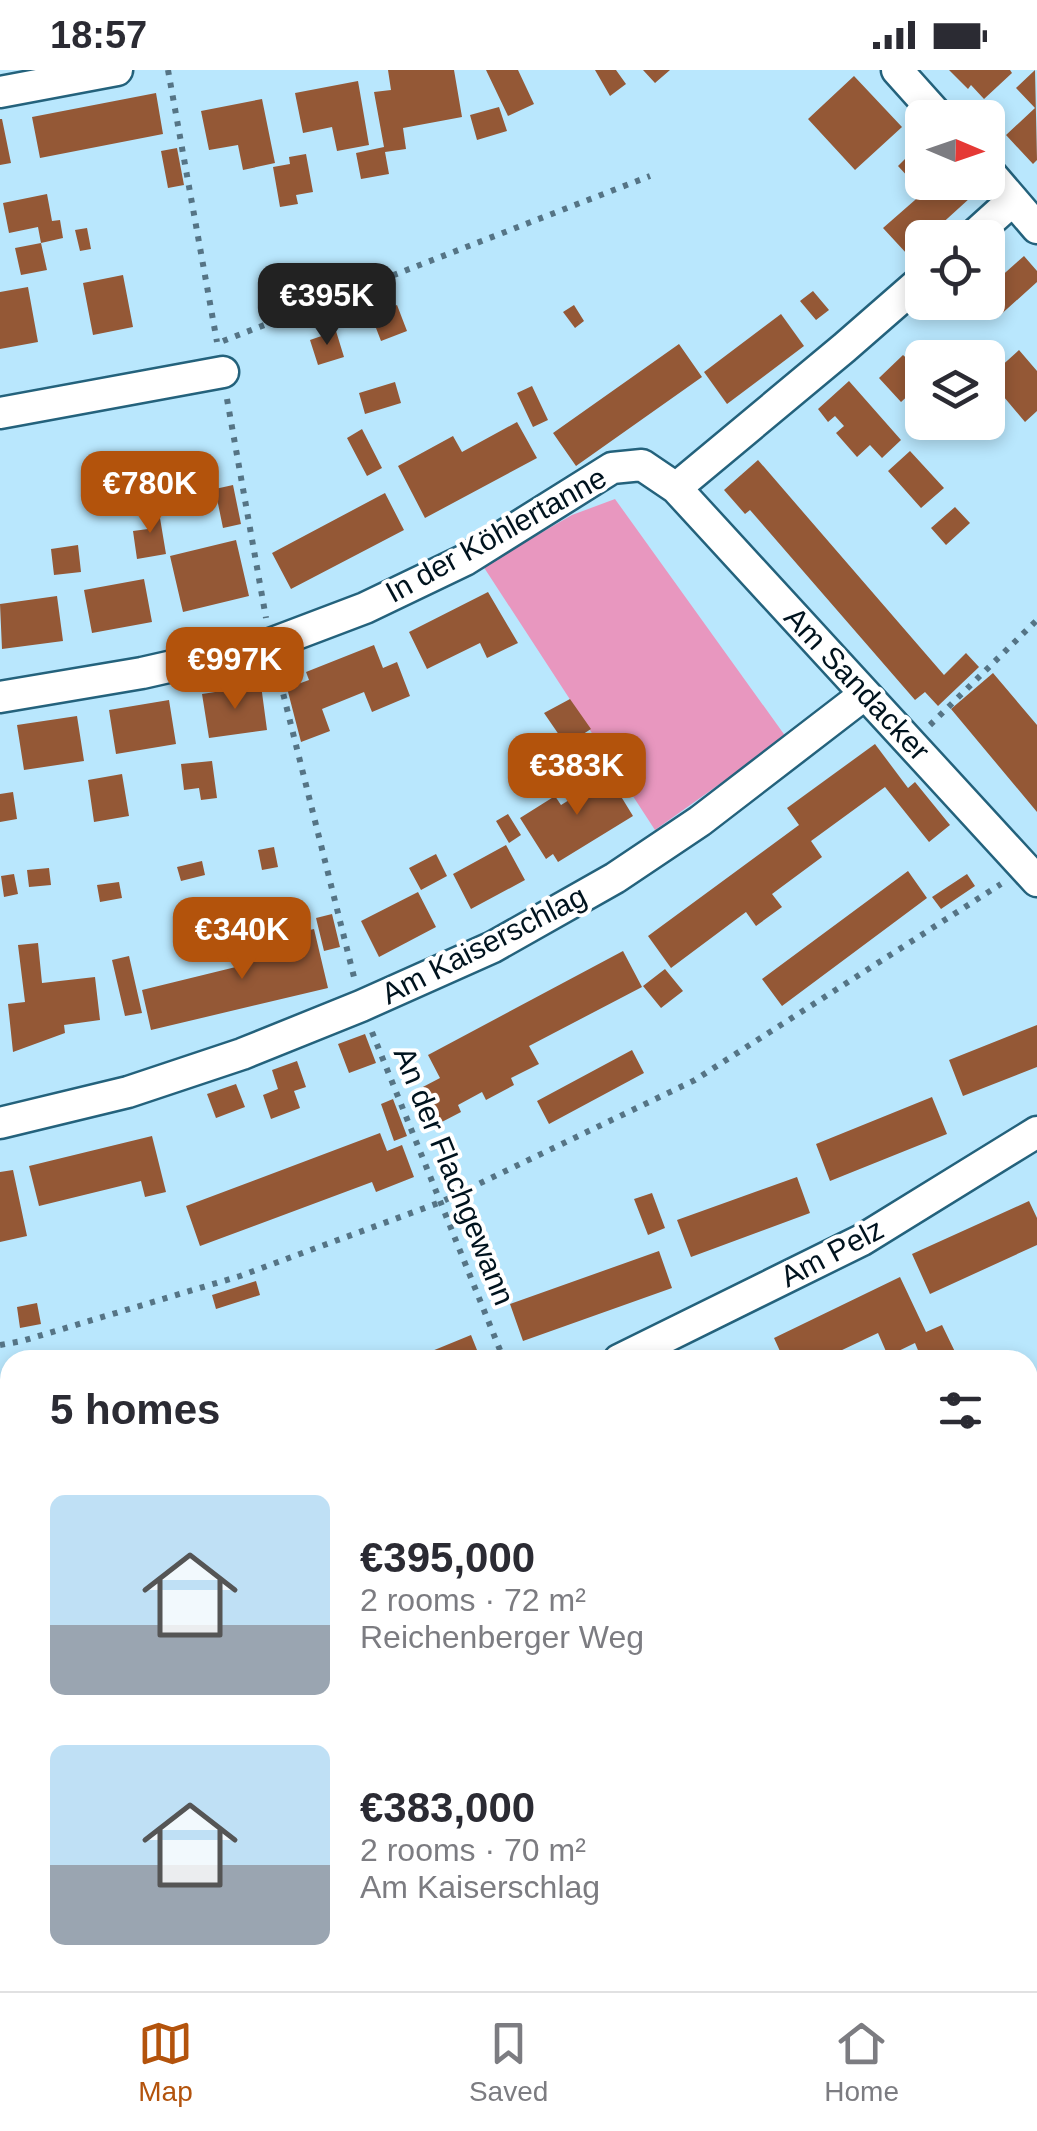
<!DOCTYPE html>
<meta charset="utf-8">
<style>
body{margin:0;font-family:Arial,sans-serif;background:#f7f7f7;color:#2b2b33;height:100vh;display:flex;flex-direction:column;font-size:38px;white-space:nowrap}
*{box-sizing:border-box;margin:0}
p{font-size:32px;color:#7c7c81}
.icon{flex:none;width:55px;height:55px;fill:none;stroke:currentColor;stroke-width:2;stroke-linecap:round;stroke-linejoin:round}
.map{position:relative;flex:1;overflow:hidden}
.panel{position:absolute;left:0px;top:1280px;width:1038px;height:642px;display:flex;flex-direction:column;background:#fff;border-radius:30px 30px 0 0;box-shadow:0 5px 15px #0003}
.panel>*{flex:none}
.needle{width:65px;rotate:92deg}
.controls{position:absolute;left:905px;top:30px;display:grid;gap:20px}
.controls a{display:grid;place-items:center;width:100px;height:100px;border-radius:15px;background:#fff;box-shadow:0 5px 15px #0003;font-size:50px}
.price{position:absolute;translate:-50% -85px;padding:0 22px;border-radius:20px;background:#b3530c;color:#fff;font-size:32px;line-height:65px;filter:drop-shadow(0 2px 5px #0008)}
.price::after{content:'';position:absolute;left:50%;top:60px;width:30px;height:22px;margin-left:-15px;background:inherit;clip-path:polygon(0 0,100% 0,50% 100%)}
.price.active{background:#222;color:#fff}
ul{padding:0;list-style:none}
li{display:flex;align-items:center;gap:30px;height:250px;padding:0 50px}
li span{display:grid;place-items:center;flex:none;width:280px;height:200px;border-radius:15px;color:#555}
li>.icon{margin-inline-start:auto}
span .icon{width:120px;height:120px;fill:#fffc;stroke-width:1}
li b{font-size:42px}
h2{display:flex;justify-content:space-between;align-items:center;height:120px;padding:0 50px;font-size:42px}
.status{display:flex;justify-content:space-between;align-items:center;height:70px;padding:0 50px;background:#fff;direction:ltr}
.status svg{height:28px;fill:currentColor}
.tabs{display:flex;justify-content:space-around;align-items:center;height:140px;border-top:2px solid #e1e1e2;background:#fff;font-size:28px;color:#7c7c81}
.tabs a{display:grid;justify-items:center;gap:5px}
.tabs .active{color:#b3530c}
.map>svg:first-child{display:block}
.green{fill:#e897bf}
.building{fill:#945836}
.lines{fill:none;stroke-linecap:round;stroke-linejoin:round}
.minor-casing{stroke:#24627c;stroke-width:35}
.path{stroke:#557485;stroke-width:6;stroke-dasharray:5 8;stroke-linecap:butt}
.minor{stroke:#fff;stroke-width:30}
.labels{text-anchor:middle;stroke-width:8;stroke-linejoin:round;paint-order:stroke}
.street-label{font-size:30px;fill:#00131e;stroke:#fff}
</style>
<div class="status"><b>18:57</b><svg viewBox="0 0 49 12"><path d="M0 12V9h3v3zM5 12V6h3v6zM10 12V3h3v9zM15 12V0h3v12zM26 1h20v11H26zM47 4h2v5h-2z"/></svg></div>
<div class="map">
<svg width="1037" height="1921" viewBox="0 0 1037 1921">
<rect width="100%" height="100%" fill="#b9e7fd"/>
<!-- green -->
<path class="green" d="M615 429 786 667 655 760 483 496 572 445Z
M1037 1792V1921H803L819 1912H1028V1797Z"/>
<!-- building -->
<path class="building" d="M388 0H454L462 47 403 58 406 79 385 82 389 104 361 109 356 83 384 77 374 22 391 20Z
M486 0H518L534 34 508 46Z
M595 0H616L626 14 610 26Z
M643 0H670L655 13Z
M949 0H1010L1012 3 984 29 971 15 968 19Z
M1035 0 1037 90 1033 94 1006 65 1035 38 1016 18Z
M854 6 902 57 855 100 808 49Z
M358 11 369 75 337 81 332 57 303 63 295 23Z
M156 23 163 64 40 88 32 47Z
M262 29 275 93 243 100 238 75 209 80 201 41Z
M499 37 507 61 477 70 470 45Z
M0 49H2L11 93 0 95Z
M922 72V112H957L970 128 926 168H922V170L907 184 883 158 923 123 898 96Z
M177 78 184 115 168 118 161 81Z
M306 84 313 122 296 125 298 134 280 137 273 97 290 94 289 87Z
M47 124 52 151 60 150 63 168 41 173 38 157 9 163 3 133Z
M87 158 91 179 80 181 75 160Z
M41 173 47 200 21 205 15 178Z
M1024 186 1037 201V212L997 248 982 232H988V218Z
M123 205 133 257 93 265 83 213Z
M28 217 38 272 0 279V222Z
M813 221 829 240 816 250 800 231Z
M397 235 407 261 381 271 371 245Z
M574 235 584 251 575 258 563 242Z
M781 244 804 276 727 334 704 302Z
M336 261 344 287 318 295 310 270Z
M679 274 702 307 576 396 553 363Z
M1019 280 1037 301V341L1025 352 988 308Z
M903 285 913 294 922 286V313L901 332 879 308Z
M849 311 901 370 882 388 870 375 857 387 836 363 844 356 835 346 828 352 818 339Z
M395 312 401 333 365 344 359 323Z
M532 316 548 350 533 357 517 323Z
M517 352 537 388 425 448 398 396 453 366 462 382Z
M362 359 382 398 367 406 347 368Z
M910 381 944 418 921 438 888 401Z
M758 390 944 605 966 583 979 597 938 636 925 622 915 630 750 440 745 444 724 420Z
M233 415 241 454 223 458 215 419Z
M385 423 404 460 291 519 272 483Z
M158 436 166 484 137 489 133 461 148 459 145 438Z
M955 437 970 453 946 475 931 458Z
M236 470 249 526 183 542 170 486Z
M78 475 81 502 54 505 51 479Z
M144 509 152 552 92 563 84 520Z
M488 522 518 573 487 588 480 573 427 599 409 562Z
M57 526 63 571 2 579 0 534Z
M374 575 383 598 397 592 410 626 372 642 364 622 322 639 330 661 301 672 287 618 309 610 306 602Z
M993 603 1037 655V742L951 639Z
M261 615 267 660 209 668 202 624Z
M570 629 591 659 566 675 544 643Z
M169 630 176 674 116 684 109 640Z
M77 646 84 691 24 700 17 655Z
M875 674 908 718 915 712 950 755 929 772 885 717 811 771 822 787 772 824 782 837 756 856 746 842 671 898 648 866 799 755 787 738Z
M212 691 217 728 201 730 199 718 184 720 181 694Z
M603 697 633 746 558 792 553 784 546 789 520 748 555 726 561 735 587 719 582 710Z
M122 704 129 746 94 752 88 710Z
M13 722 17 749 0 752V724Z
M508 744 521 765 509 773 496 751Z
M506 775 525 810 471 839 453 804Z
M274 777 278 797 262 800 258 780Z
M436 784 447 806 421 820 409 798Z
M202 791 205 805 181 811 177 797Z
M49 798 51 815 29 817 27 800Z
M908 801 927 828 782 936 762 909Z
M14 804 18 824 4 827 1 806Z
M967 804 975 816 941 839 932 827Z
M119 812 122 828 100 832 97 815Z
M418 822 436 857 379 887 361 851Z
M332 844 340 877 324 881 316 848Z
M314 859 328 918 151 960 142 920 248 894 244 875Z
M38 873 42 913 95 907 100 950 64 955 65 963 13 982 8 934 25 932 18 875Z
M623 881 642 917 529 976 539 994 511 1008 514 1015 486 1030 482 1022 458 1035 461 1042 438 1054 419 1019 440 1008 428 985Z
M129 886 142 943 125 946 112 890Z
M665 899 683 921 661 938 643 916Z
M1037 955V997L963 1026 949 990Z
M365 964 376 993 349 1003 338 974Z
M632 980 644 1003 549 1054 537 1031Z
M297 991 306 1017 294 1021 300 1038 271 1049 263 1025 278 1019 272 1000Z
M236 1014 245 1037 216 1048 207 1024Z
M932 1027 947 1064 830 1111 816 1074Z
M393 1029 407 1066 394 1071 381 1034Z
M380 1063 387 1081 402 1075 414 1107 376 1122 372 1112 200 1176 186 1136Z
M152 1066 166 1122 145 1127 141 1111 39 1136 29 1096Z
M13 1100 27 1166 0 1172V1102Z
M797 1107 810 1143 691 1187 677 1150Z
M652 1123 665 1158 648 1165 634 1129Z
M1029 1131 1037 1148V1175L930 1224 912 1184Z
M659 1181 672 1218 523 1271 510 1234Z
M900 1207 926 1262 942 1255 958 1288 953 1290H922L915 1273 888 1286 878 1263 821 1290H784L774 1268Z
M256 1211 260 1225 216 1239 212 1225Z
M37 1233 41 1254 20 1258 17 1237Z
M471 1265 481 1290H410Z
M10 1393V1432L5 1433 7 1439 0 1441V1395Z
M1028 1393 1037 1410V1451L1028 1457Z
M0 1605 10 1641V1672L0 1674Z
M1028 1661 1037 1678V1731L1028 1714Z
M49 1912H117L118 1921H50Z
M456 1912H496V1913L475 1921H460Z
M551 1912H580L584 1921H541L539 1917Z
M606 1912H675V1913L654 1921H610Z
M704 1912H712L715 1921H683Z"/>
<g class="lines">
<defs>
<path id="minor" d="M897 0 940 48
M0 22 117 0
M988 101 1037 158
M971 168 1013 130
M0 343 223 302
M676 418 844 278 922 210
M0 627 142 603 270 574 365 538 465 490 612 398 642 395 676 418 1037 811
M0 1053 128 1022 242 984 361 936 493 877 615 808 700 751 865 624
M619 1290 862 1170 1037 1062
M0 1498 10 1496
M1028 1535 1037 1529
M260 1921 282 1912"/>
</defs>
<!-- minor casing -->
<use href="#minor" class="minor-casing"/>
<!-- path -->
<path class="path" d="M168 0 217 272
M223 271 650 106
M227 329 266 548
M277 599 354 907
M930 655 1037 550
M372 962 504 1290
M0 1275 22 1271 240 1206 441 1132 695 1010 1001 814
M1028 1305 1037 1299
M131 1912 132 1921
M1008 1912 1009 1921"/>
<!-- minor -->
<use href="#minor" class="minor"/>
</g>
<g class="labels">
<!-- street labels -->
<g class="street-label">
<text transform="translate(496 465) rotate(-29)" y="10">In der Köhlertanne</text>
<text transform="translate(857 614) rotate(47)" y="10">Am Sandacker</text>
<text transform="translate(484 875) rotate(-27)" y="10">Am Kaiserschlag</text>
<text transform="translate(454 1106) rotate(68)" y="10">An der Flachgewann</text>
<text transform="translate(832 1183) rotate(-28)" y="10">Am Pelz</text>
</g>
</g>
</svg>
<div class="controls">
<a><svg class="needle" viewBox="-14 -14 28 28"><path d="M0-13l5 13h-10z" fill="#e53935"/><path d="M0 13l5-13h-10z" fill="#7c7c81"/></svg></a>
<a><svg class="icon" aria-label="locate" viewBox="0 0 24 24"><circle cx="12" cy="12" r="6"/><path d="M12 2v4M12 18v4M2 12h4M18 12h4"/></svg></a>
<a><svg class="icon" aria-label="layers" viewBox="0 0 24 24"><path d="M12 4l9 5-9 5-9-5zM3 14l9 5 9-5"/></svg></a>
</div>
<b class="price active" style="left:327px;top:278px">€395K</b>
<b class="price" style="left:150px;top:466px">€780K</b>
<b class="price" style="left:235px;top:642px">€997K</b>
<b class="price" style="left:577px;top:748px">€383K</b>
<b class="price" style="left:242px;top:912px">€340K</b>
<section class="panel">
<h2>5 homes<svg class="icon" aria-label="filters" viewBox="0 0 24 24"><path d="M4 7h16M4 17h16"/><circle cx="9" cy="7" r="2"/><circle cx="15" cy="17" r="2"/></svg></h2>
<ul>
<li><span style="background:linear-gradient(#bfe0f5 65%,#9aa5b1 0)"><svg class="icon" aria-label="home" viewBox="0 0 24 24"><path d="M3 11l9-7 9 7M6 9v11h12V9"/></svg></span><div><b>€395,000</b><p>2 rooms · 72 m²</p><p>Reichenberger Weg</p></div></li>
<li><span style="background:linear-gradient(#bfe0f5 60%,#9aa5b1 0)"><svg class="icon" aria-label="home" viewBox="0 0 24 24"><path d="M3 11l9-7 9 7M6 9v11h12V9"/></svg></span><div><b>€383,000</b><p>2 rooms · 70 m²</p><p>Am Kaiserschlag</p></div></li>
</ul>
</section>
</div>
<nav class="tabs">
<a class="active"><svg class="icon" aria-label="map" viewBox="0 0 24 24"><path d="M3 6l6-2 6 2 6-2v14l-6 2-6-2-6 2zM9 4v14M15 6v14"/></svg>Map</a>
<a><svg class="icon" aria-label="saved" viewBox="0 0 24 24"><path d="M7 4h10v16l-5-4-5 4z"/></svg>Saved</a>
<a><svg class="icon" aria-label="home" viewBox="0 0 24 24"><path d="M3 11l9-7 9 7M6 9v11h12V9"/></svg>Home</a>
</nav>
